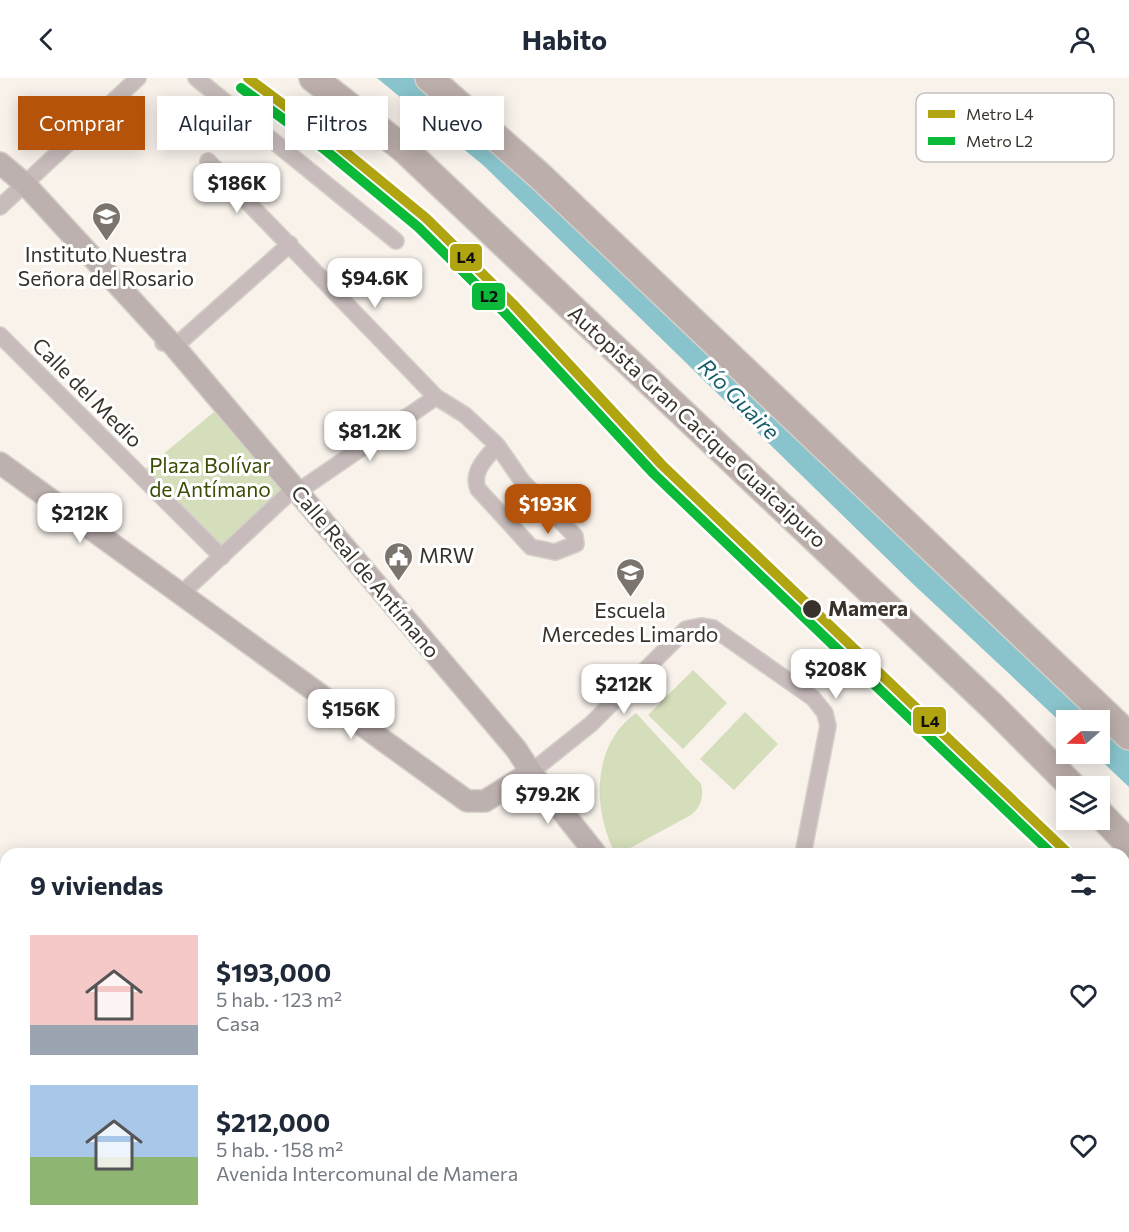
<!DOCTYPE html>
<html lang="es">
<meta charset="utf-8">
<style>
body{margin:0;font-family:Commissioner,sans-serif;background:#f6f6f7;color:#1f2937;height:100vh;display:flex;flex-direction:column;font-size:22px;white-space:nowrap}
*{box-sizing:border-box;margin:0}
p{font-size:20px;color:#747a83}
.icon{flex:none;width:33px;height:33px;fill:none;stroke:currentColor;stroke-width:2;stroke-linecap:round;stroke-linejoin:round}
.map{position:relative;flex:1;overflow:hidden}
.details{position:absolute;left:0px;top:770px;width:1130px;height:386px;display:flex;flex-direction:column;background:#fff;border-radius:18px 18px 0 0;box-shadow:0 3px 15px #0003}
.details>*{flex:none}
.banner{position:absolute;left:18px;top:18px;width:600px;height:54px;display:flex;gap:12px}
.needle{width:39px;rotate:250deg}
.controls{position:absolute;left:1056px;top:632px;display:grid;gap:12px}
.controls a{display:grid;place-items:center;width:54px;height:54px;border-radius:0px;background:#fff;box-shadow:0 3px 15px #0003;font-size:30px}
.price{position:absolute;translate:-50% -51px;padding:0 14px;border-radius:12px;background:#fff;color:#222;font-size:20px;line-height:39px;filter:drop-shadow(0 2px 3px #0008)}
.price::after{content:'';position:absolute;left:50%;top:36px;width:18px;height:14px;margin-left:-9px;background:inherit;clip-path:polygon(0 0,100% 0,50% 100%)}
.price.selected{background:#b45309;color:#fff}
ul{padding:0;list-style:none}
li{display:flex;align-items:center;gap:18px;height:150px;padding:0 30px}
li span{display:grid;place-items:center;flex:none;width:168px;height:120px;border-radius:0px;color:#555}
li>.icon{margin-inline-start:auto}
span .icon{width:72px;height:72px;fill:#fffc;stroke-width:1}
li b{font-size:26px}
h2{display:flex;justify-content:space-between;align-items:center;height:72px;padding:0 30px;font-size:26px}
.tag{padding:0 21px;border-radius:0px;background:#fff;box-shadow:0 3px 15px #0003;font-size:21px;line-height:54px}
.tag.selected{background:#b45309;color:#fff}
header{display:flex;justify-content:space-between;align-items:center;height:78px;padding:0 30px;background:#fff;font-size:27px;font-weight:700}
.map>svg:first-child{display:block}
.green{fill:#d5debb}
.water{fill:#89c4cc}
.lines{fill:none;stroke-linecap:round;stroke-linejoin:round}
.street-casing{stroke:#d5cfc9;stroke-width:18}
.secondary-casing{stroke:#d5cfc9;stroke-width:24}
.highway-casing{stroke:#d5cfc9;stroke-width:30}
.street{stroke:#c7bcbb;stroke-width:15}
.secondary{stroke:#bdb1b0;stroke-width:21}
.highway{stroke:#bcafab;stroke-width:27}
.metro-1-casing{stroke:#fff;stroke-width:15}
.metro-2-casing{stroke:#fff;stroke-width:15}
.metro-1{stroke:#b0a411;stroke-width:10}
.metro-2{stroke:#0bba38;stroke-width:10}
.stop-dot{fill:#39322a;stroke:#fff;stroke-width:2}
.labels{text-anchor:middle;stroke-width:6;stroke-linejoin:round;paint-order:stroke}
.poi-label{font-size:21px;fill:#39322a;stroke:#fff}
.street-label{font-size:21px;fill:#39322a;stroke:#fff}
.park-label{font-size:21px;fill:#3a4c06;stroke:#fff}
.stop-label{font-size:21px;font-weight:bold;fill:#39322a;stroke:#fff;text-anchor:start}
.water-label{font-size:22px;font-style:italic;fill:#175f6a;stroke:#fff}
.key{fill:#fff;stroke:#c4c2bf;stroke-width:1.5}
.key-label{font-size:16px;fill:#39322a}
.line-badge{stroke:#fff;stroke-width:2}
.pale-badge-label{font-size:16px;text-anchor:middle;font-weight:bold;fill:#111}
</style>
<header><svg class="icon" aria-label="back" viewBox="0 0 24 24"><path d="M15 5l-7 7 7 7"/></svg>Habito<svg class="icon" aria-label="person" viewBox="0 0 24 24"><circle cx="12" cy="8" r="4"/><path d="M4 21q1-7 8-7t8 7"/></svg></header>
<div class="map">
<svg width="1129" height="1154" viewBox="0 0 1129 1154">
<rect width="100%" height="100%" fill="#f8f2eb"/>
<!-- green -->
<path class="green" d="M214 334 287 417 222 479 138 397Z
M693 592 727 625 683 671 648 637Z
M745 634 778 666 734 712 700 681Z
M636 635 701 706C704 719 701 729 691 737L621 775H615C592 731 592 666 636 635Z"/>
<!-- water -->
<path class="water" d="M377 0H423L1099 642H1066V649L912 505 483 87Z
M1100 642 1129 671V709L1093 675H1100Z"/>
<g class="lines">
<defs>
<path id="street" d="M196 0 396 163
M208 83 436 319 465 337 497 367 522 403 575 458 576 466 555 474 531 469 478 411C471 393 486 381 497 367
M0 129 138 0
M0 257 222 479
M163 265 173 267 181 263 290 166
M181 516 287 417 306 408 436 319
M531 694 591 646 686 551 701 548 713 550 813 620 825 635 828 648 803 776
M0 932 6 937
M1126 1115 1129 1113
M506 1154 507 1149
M722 1154 723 1149
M939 1154 943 1149"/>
<path id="secondary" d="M0 85 25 106 173 267 516 671 531 694 596 776
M0 385 467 723H485L531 694
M681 1154V1149"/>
<path id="highway" d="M313 0 404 71 993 629 1072 708
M429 0 540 98 1129 658
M1100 736 1129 766"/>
</defs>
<!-- street casing -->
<use href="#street" class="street-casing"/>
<!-- secondary casing -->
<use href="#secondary" class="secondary-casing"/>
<!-- highway casing -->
<use href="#highway" class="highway-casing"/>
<!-- street -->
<use href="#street" class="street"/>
<!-- secondary -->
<use href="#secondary" class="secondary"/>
<!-- highway -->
<use href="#highway" class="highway"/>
<defs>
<path id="metro-1" d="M248 0 331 62 426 140 513 226 662 387 1069 776"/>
<path id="metro-2" d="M241 10 324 71 418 149 504 234 654 396 1052 776"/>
</defs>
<!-- metro-1 casing -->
<use href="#metro-1" class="metro-1-casing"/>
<!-- metro-2 casing -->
<use href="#metro-2" class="metro-2-casing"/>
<!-- metro-1 -->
<use href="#metro-1" class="metro-1"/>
<!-- metro-2 -->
<use href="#metro-2" class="metro-2"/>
</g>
<!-- icons -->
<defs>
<symbol id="university-pin" viewBox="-11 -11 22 30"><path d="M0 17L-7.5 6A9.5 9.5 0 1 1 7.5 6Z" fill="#7c756e" stroke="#fff"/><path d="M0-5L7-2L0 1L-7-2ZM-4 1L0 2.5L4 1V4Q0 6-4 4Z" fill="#fff"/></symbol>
<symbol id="civic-pin" viewBox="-11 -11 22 30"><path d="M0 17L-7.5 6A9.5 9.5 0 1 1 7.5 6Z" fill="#7c756e" stroke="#fff"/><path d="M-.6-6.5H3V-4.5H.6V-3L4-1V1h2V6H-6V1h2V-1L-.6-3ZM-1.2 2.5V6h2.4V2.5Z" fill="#fff"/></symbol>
<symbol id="school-pin" viewBox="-11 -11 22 30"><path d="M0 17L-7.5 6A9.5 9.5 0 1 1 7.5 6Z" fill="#7c756e" stroke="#fff"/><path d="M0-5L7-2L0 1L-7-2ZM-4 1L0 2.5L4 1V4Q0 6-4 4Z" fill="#fff"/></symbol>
</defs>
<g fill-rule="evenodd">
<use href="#university-pin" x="90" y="122" width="33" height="45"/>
<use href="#civic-pin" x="382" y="462" width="33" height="45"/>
<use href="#school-pin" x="614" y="478" width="33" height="45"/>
</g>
<!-- markers -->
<circle class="stop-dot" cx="812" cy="531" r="10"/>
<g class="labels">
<!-- poi labels -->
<g class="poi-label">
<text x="106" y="184">Instituto Nuestra<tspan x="106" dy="24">Señora del Rosario</tspan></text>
<text x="419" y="485" text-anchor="start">MRW</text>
<text x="630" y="540">Escuela<tspan x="630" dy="24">Mercedes Limardo</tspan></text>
</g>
<!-- street labels -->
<g class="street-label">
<text transform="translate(87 315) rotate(45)" y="7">Calle del Medio</text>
<text transform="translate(697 349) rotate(43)" y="7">Autopista Gran Cacique Guaicaipuro</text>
<text transform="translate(365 494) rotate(50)" y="7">Calle Real de Antímano</text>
</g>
<!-- park labels -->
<g class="park-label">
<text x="210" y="395">Plaza Bolívar<tspan x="210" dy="24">de Antímano</tspan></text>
</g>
<!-- stop labels -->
<g class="stop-label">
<text x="828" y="538">Mamera</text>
</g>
<!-- water labels -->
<g class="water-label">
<text transform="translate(739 321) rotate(45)" y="8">Río Guaire</text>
</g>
</g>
<!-- legend -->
<rect x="916" y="15" width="198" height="69" rx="9" class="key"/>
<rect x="928" y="32" width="27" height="8" fill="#b0a411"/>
<rect x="928" y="59" width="27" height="8" fill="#0bba38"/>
<g class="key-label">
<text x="966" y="42">Metro L4</text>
<text x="966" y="69">Metro L2</text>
</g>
<g class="line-badge">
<rect x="449" y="165" width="34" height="29" rx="6" fill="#b0a411"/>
<rect x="471" y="204" width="35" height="29" rx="6" fill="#0bba38"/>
<rect x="912" y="628" width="35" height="29" rx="6" fill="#b0a411"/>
</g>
<g class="pale-badge-label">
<text x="466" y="185">L4</text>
<text x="489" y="224">L2</text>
<text x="930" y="649">L4</text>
</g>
</svg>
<div class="controls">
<a><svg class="needle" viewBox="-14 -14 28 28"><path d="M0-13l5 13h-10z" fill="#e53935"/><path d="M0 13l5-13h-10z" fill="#747a83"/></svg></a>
<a><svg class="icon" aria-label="layers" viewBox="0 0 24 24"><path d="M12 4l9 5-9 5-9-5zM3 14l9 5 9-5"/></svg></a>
</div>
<b class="price" style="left:237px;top:136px">$186K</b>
<b class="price" style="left:375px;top:231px">$94.6K</b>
<b class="price" style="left:370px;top:384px">$81.2K</b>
<b class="price selected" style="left:548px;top:457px">$193K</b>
<b class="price" style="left:80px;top:466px">$212K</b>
<b class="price" style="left:836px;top:622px">$208K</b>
<b class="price" style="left:624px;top:637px">$212K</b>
<b class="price" style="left:351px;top:662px">$156K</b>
<b class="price" style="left:548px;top:747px">$79.2K</b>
<div class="banner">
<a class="tag selected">Comprar</a>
<a class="tag">Alquilar</a>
<a class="tag">Filtros</a>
<a class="tag">Nuevo</a>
</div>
<section class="details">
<h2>9 viviendas<svg class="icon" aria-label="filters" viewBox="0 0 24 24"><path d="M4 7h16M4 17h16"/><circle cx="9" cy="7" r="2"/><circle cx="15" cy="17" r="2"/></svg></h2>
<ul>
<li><span style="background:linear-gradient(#f6c9c9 75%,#9aa5b1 0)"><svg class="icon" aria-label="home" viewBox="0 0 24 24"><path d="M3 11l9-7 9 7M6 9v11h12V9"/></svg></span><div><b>$193,000</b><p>5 hab. · 123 m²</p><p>Casa</p></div><svg class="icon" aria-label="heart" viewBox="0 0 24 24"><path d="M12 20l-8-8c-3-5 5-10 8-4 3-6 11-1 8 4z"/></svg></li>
<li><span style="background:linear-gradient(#a9c7e8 60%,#8fb573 0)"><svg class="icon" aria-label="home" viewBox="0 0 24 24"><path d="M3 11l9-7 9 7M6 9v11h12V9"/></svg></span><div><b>$212,000</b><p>5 hab. · 158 m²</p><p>Avenida Intercomunal de Mamera</p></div><svg class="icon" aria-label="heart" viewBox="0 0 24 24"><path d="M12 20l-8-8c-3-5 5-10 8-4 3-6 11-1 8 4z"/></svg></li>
</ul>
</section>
</div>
